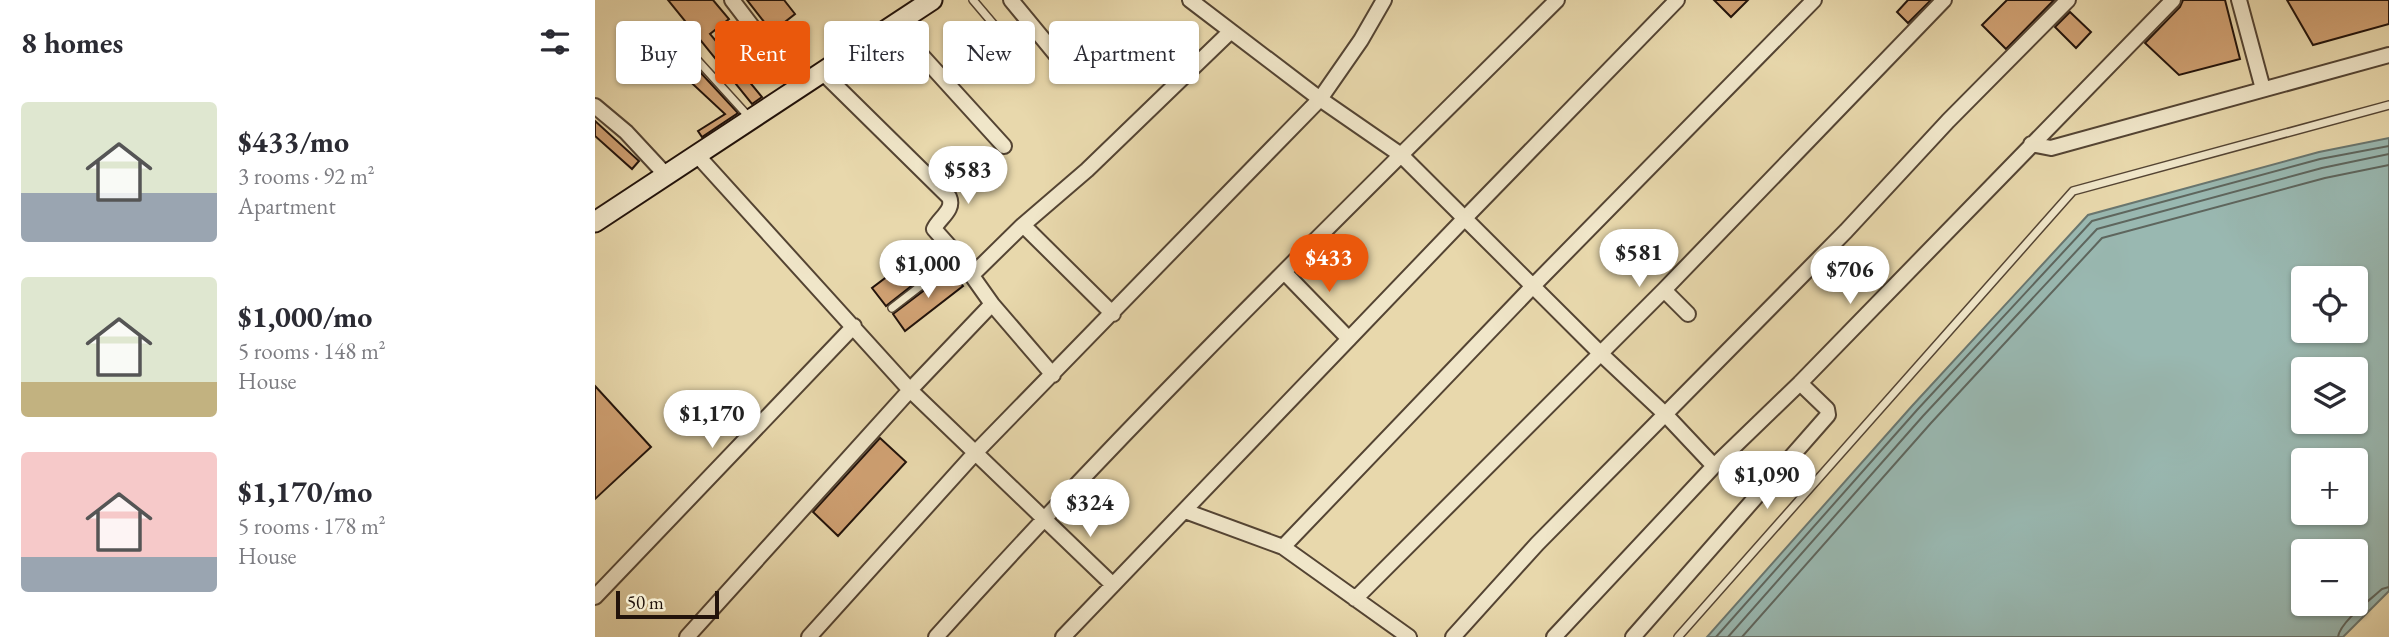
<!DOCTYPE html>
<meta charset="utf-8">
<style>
body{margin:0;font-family:"EB Garamond",serif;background:#f2f2f3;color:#2b2b33;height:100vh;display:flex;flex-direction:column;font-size:26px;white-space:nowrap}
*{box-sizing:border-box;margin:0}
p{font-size:23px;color:#7c7c81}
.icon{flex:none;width:38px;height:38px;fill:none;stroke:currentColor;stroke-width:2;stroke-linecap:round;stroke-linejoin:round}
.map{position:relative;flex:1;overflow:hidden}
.details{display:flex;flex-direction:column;background:#fff;width:595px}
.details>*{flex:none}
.top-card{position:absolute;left:21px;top:21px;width:665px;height:63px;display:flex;gap:14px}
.fabs{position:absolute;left:1696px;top:266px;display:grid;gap:14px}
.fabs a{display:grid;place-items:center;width:77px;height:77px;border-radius:7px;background:#fff;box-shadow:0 2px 5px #0004;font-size:35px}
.scale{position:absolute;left:21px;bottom:18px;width:103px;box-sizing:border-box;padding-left:7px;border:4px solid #22130b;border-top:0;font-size:19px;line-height:24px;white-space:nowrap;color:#22130b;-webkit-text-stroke:5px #f0e6c9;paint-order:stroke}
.price{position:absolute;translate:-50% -60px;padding:0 16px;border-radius:24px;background:#fff;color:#222;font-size:23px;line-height:46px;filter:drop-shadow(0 2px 4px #0008)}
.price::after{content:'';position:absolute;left:50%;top:42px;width:21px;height:16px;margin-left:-10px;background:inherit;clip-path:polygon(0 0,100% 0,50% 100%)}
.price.active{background:#ea580c;color:#fff}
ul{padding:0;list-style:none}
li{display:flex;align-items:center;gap:21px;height:175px;padding:0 21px}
li span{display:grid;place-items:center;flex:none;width:196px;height:140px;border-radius:7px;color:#555}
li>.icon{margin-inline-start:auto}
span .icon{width:84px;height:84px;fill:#fffc;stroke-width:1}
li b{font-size:30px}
h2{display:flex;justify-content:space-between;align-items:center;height:84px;padding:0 21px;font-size:30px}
.chip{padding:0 24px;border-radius:7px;background:#fff;box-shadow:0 2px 5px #0004;font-size:24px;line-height:63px}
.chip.active{background:#ea580c;color:#fff}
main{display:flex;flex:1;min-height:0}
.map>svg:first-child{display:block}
.water{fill:#99b8b1;stroke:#69766f;stroke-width:2;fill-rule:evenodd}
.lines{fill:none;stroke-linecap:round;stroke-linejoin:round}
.shore{stroke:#5e665e;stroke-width:2}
.building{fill:#d0a173;stroke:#22130b;stroke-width:2}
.lane-casing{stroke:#544433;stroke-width:10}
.street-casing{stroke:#544433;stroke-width:18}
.secondary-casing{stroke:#22130b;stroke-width:23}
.lane{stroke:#f0e6c9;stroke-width:7}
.street{stroke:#f0e6c9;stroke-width:14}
.secondary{stroke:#f0e6c9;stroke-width:19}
</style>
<main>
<section class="details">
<h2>8 homes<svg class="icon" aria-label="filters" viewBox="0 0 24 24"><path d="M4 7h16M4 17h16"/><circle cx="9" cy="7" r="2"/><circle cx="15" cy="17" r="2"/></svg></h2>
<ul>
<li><span style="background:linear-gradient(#dfe7d0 65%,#9aa5b1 0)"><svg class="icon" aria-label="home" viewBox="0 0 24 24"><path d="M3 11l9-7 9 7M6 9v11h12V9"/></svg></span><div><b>$433/mo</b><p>3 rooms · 92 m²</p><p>Apartment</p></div></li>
<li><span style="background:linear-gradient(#dfe7d0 75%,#c2b280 0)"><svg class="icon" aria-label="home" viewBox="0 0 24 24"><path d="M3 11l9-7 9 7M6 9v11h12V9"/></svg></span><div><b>$1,000/mo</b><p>5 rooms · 148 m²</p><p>House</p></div></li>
<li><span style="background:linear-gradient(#f6c9c9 75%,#9aa5b1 0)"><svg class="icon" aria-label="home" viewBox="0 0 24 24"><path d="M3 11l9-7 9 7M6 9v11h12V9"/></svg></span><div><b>$1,170/mo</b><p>5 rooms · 178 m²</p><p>House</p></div></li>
</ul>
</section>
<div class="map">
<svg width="1794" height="637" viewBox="0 0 1794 637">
<rect width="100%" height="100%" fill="#e8d8ac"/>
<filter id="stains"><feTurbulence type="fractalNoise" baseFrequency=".00286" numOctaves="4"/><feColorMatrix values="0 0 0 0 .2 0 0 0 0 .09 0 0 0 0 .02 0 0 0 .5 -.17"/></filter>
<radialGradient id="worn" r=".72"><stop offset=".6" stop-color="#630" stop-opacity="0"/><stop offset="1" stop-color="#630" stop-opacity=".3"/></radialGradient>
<!-- water -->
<path class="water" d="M1794 138V591L1748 637H1112L1317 406 1493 215 1724 152ZM1708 278H1760V331H1708ZM1708 369H1760V422H1708ZM1708 460H1760V513H1708ZM1708 551H1760V604H1708Z"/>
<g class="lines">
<!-- shore -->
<path class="shore" d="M1121 637 1322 410 1497 221 1725 159 1794 146
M1133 637 1328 416 1502 229 1727 168 1794 154
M1147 637 1336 423 1507 238 1730 178 1794 165
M1743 637C1745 622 1775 600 1787 589L1794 587"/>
</g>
<!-- building -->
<path class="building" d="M73 0H118L134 19 115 34 167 97 157 104Z
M152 0H189L200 14 177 32Z
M1119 0H1153L1136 17Z
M1313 0H1336L1313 23 1302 12Z
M1412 0H1459L1411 49 1387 25Z
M1588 0H1630L1645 59 1584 75 1550 43 1585 7Z
M1692 0H1794V24L1718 45Z
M1475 12 1496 32 1481 48 1460 27Z
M67 37 105 72 143 113 107 137 103 131 130 114 58 47Z
M0 121 44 161 37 169 0 136Z
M335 244 348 261 291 306 277 288Z
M356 270 368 286 310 331 298 314Z
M0 386 56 447 0 499Z
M285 438 311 462 243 536 218 512Z"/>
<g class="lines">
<defs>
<path id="lane" d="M378 0 406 33
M283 36 297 52
M86 42 154 117
M297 308 363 257
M1083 637 1478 191 1794 105"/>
<path id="street" d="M137 0 204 88
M416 0 472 68
M595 0 725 99 806 155 1005 353 1070 414 1119 466
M1644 0 1668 89
M299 25 409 146
M227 72 354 197C360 210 344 218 339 229L363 256 397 304 458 375
M0 106 31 132 71 175
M1436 144 1456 148 1794 55
M102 155 315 390 518 585
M428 225 518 314
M690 273 754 339
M377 275 428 225 492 170 635 32
M1069 290 1093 314
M590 511 688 547 814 637
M688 547 938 286 1219 0
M0 597 259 326
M760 599 1069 290 1349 0
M92 637 315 390 397 304
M214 637 380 453 725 99 766 40 789 0
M341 637C539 416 752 209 962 0
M468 637 869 219 1082 0
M858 637 942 544 1251 231 1353 121 1473 0
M959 637 1119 466 1205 383 1578 0
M1038 637 1233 415 1232 409 1205 383"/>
<path id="secondary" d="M0 222 337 0"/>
</defs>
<!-- lane casing -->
<use href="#lane" class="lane-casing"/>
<!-- street casing -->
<use href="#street" class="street-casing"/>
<!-- secondary casing -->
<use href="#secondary" class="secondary-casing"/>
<!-- lane -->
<use href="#lane" class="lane"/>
<!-- street -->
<use href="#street" class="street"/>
<!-- secondary -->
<use href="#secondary" class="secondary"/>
</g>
<rect width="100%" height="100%" filter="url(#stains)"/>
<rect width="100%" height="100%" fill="url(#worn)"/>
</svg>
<div class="fabs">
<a><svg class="icon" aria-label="locate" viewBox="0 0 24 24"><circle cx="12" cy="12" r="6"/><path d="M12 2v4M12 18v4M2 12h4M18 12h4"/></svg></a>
<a><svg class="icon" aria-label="layers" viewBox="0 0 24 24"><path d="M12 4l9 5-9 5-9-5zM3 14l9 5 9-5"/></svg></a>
<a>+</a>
<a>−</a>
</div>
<div class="scale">50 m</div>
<b class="price" style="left:373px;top:206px">$583</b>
<b class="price" style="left:1044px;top:289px">$581</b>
<b class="price active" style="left:734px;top:294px">$433</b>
<b class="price" style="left:333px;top:300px">$1,000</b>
<b class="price" style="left:1255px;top:306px">$706</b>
<b class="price" style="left:117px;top:450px">$1,170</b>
<b class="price" style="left:1172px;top:511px">$1,090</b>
<b class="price" style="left:495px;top:539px">$324</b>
<div class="top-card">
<a class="chip">Buy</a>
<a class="chip active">Rent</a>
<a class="chip">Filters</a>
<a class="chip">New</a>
<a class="chip">Apartment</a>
</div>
</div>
</main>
